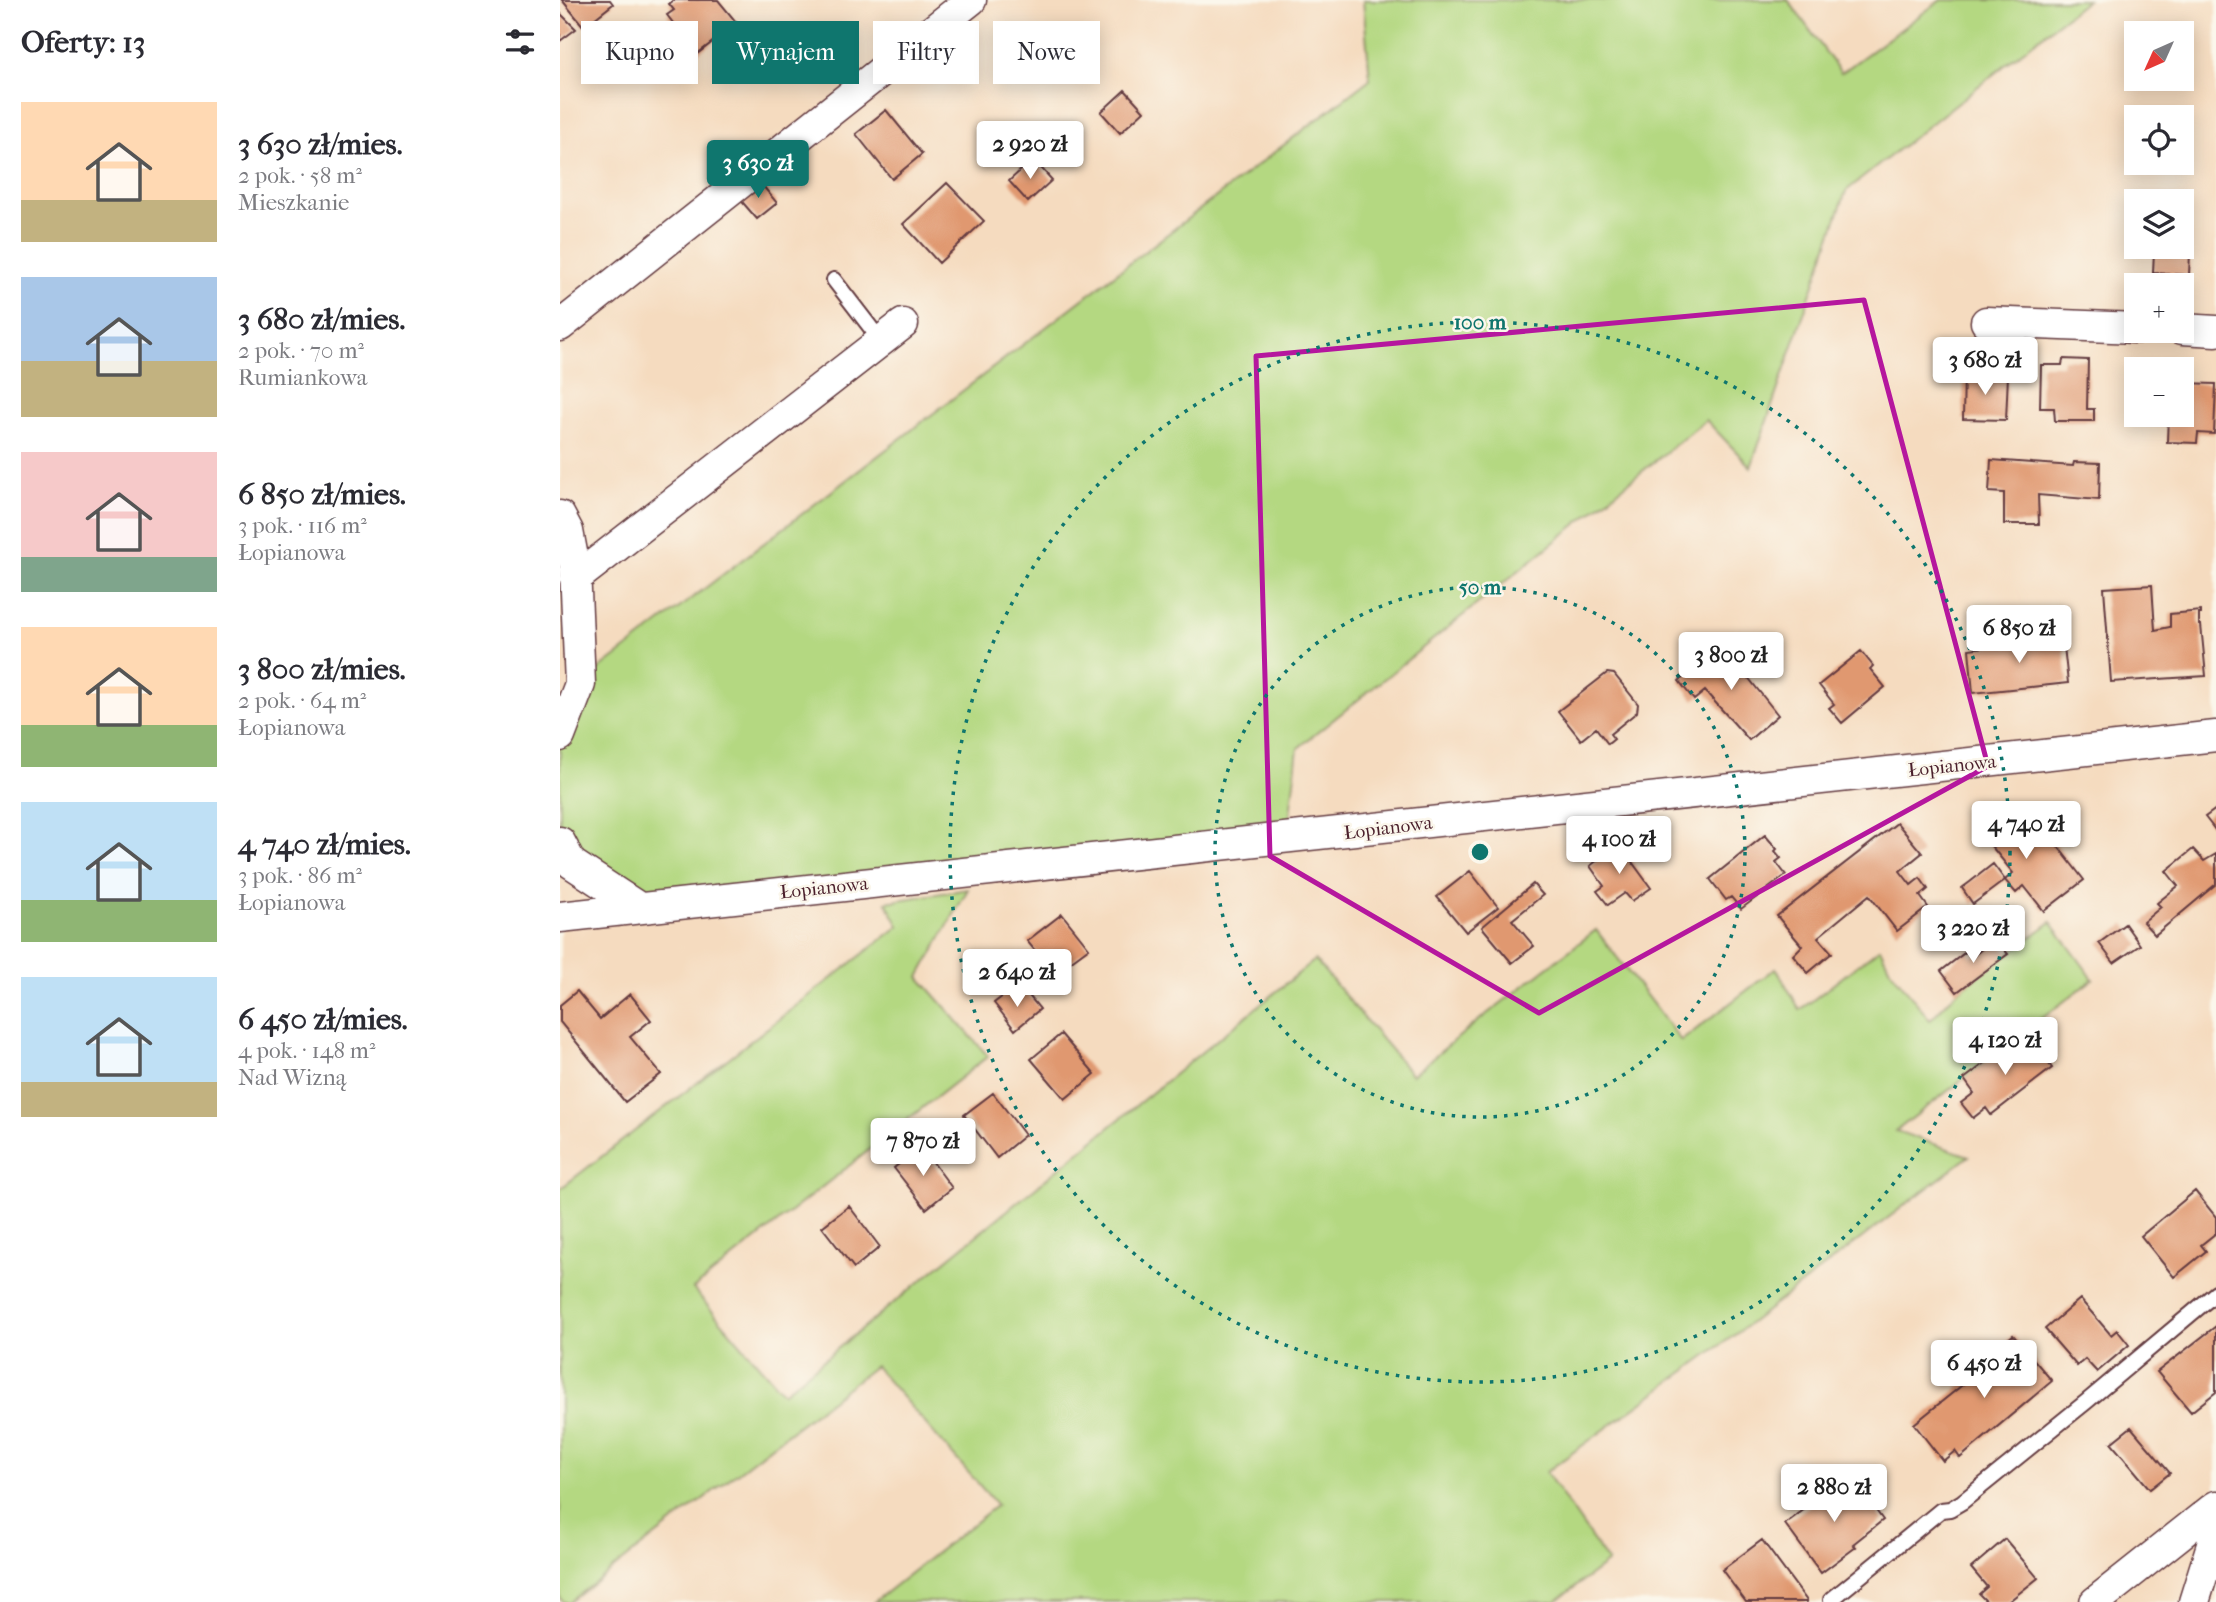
<!DOCTYPE html>
<html lang="pl">
<meta charset="utf-8">
<style>
body{margin:0;font-family:"IM FELL French Canon",serif;background:#f2f2f3;color:#2b2b33;height:100vh;display:flex;flex-direction:column;font-size:26px;white-space:nowrap}
*{box-sizing:border-box;margin:0}
p{font-size:23px;color:#7c7c81}
.icon{flex:none;width:38px;height:38px;fill:none;stroke:currentColor;stroke-width:2;stroke-linecap:round;stroke-linejoin:round}
.map{position:relative;flex:1;overflow:hidden}
.panel{display:flex;flex-direction:column;background:#fff;width:560px}
.panel>*{flex:none}
.top-card{position:absolute;left:21px;top:21px;width:665px;height:63px;display:flex;gap:14px}
.needle{width:46px;rotate:225deg}
.tools{position:absolute;left:1564px;top:21px;display:grid;gap:14px}
.tools a{display:grid;place-items:center;width:70px;height:70px;border-radius:0px;background:#fff;box-shadow:0 4px 18px #0003;font-size:35px}
.price{position:absolute;translate:-50% -60px;padding:0 16px;border-radius:7px;background:#fff;color:#222;font-size:23px;line-height:46px;filter:drop-shadow(0 2px 4px #0008)}
.price::after{content:'';position:absolute;left:50%;top:42px;width:21px;height:16px;margin-left:-10px;background:inherit;clip-path:polygon(0 0,100% 0,50% 100%)}
.price.current{background:#0f766e;color:#fff}
ul{padding:0;list-style:none}
li{display:flex;align-items:center;gap:21px;height:175px;padding:0 21px}
li span{display:grid;place-items:center;flex:none;width:196px;height:140px;border-radius:0px;color:#555}
li>.icon{margin-inline-start:auto}
span .icon{width:84px;height:84px;fill:#fffc;stroke-width:1}
li b{font-size:30px}
h2{display:flex;justify-content:space-between;align-items:center;height:84px;padding:0 21px;font-size:30px}
.pill{padding:0 24px;border-radius:0px;background:#fff;box-shadow:0 4px 18px #0003;font-size:24px;line-height:63px}
.pill.current{background:#0f766e;color:#fff}
main{display:flex;flex:1;min-height:0}
.map>svg:first-child{display:block}
.green{fill:#b4d881;stroke:#7f7c56;stroke-width:2}
.building{fill:#e09870}
.lines{fill:none;stroke-linecap:round;stroke-linejoin:round}
.service-casing{stroke:#643b41;stroke-width:18}
.minor-casing{stroke:#643b41;stroke-width:33}
.service{stroke:#fff;stroke-width:14}
.minor{stroke:#fff;stroke-width:30}
.marked{fill:none;stroke:#b5179e;stroke-width:5;stroke-linejoin:round}
.ring{fill:none;stroke:#0f766e;stroke-width:3.5;stroke-dasharray:3.5 7}
.labels{text-anchor:middle;stroke-width:5;stroke-linejoin:round;paint-order:stroke}
.street-label{font-size:19px;fill:#4a1f2b;stroke:#fbf7ec}
.centre{fill:#0f766e;stroke:#fbf7ec;stroke-width:3.5}
.ring-label{font-size:21px;text-anchor:middle;font-weight:bold;fill:#0f766e;stroke:#fbf7ec;stroke-width:5;stroke-linejoin:round;paint-order:stroke}
</style>
<main>
<section class="panel">
<h2>Oferty: 13<svg class="icon" aria-label="filters" viewBox="0 0 24 24"><path d="M4 7h16M4 17h16"/><circle cx="9" cy="7" r="2"/><circle cx="15" cy="17" r="2"/></svg></h2>
<ul>
<li><span style="background:linear-gradient(#ffd9b3 70%,#c2b280 0)"><svg class="icon" aria-label="home" viewBox="0 0 24 24"><path d="M3 11l9-7 9 7M6 9v11h12V9"/></svg></span><div><b>3 630 zł/mies.</b><p>2 pok. · 58 m²</p><p>Mieszkanie</p></div></li>
<li><span style="background:linear-gradient(#a9c7e8 60%,#c2b280 0)"><svg class="icon" aria-label="home" viewBox="0 0 24 24"><path d="M3 11l9-7 9 7M6 9v11h12V9"/></svg></span><div><b>3 680 zł/mies.</b><p>2 pok. · 70 m²</p><p>Rumiankowa</p></div></li>
<li><span style="background:linear-gradient(#f6c9c9 75%,#7fa58c 0)"><svg class="icon" aria-label="home" viewBox="0 0 24 24"><path d="M3 11l9-7 9 7M6 9v11h12V9"/></svg></span><div><b>6 850 zł/mies.</b><p>3 pok. · 116 m²</p><p>Łopianowa</p></div></li>
<li><span style="background:linear-gradient(#ffd9b3 70%,#8fb573 0)"><svg class="icon" aria-label="home" viewBox="0 0 24 24"><path d="M3 11l9-7 9 7M6 9v11h12V9"/></svg></span><div><b>3 800 zł/mies.</b><p>2 pok. · 64 m²</p><p>Łopianowa</p></div></li>
<li><span style="background:linear-gradient(#bfe0f5 70%,#8fb573 0)"><svg class="icon" aria-label="home" viewBox="0 0 24 24"><path d="M3 11l9-7 9 7M6 9v11h12V9"/></svg></span><div><b>4 740 zł/mies.</b><p>3 pok. · 86 m²</p><p>Łopianowa</p></div></li>
<li><span style="background:linear-gradient(#bfe0f5 75%,#c2b280 0)"><svg class="icon" aria-label="home" viewBox="0 0 24 24"><path d="M3 11l9-7 9 7M6 9v11h12V9"/></svg></span><div><b>6 450 zł/mies.</b><p>4 pok. · 148 m²</p><p>Nad Wizną</p></div></li>
</ul>
</section>
<div class="map">
<svg width="1656" height="1602" viewBox="0 0 1656 1602">
<rect width="100%" height="100%" fill="#fbf7ec"/>
<filter id="ink" filterUnits="userSpaceOnUse"><feTurbulence type="fractalNoise" baseFrequency=".0143" numOctaves="2"/><feDisplacementMap in="SourceGraphic" scale="14" xChannelSelector="R" yChannelSelector="G"/><feConvolveMatrix kernelMatrix="1 2 1 2 8 2 1 2 1" color-interpolation-filters="sRGB"/></filter>
<filter id="wash" filterUnits="userSpaceOnUse"><feTurbulence type="fractalNoise" baseFrequency=".00686" numOctaves="4" result="noise"/><feDisplacementMap in="SourceGraphic" scale="28" xChannelSelector="R" yChannelSelector="G"/><feGaussianBlur stdDeviation="1.57" result="paint"/><feColorMatrix in="noise" values="0 0 0 0 0 0 0 0 0 0 0 0 0 0 0 0 0 1.4 0 .05"/><feComposite in="paint" operator="in"/></filter>
<g filter="url(#wash)">
<rect width="100%" height="100%" fill="#f5dbbf"/>
<!-- green -->
<path class="green" d="M803 0H1228L1281 73 1381 0H1527L1286 191 1191 467 1146 420 738 748 727 839 78 907 0 842V736L20 684 810 79Z
M408 889 359 977 428 1056 133 1289 223 1393 755 960 852 1075 923 1017 1036 930 1121 1041 1216 968 1240 1010 1320 948 1330 969 1370 1020 1397 992 1491 922 1533 979 1336 1131 1409 1156 1180 1331 986 1472 1048 1562 995 1602H314L437 1505 315 1366 10 1602H4L0 1598V1189L339 926 326 902Z"/>
<g id="blocks">
<!-- building -->
<path class="building" d="M2 0H50L53 4 24 27Z
M114 0H158L177 23 137 54 107 15 114 10 109 4Z
M0 13 16 29 0 41Z
M565 90 584 111 560 133 541 112Z
M326 110 362 154 332 179 296 134Z
M473 159 492 180 468 202 449 181Z
M198 180 217 203 197 219 178 197Z
M387 183 424 221 379 263 343 224Z
M1622 229 1631 230 1629 275 1593 273 1594 251H1581V247H1622Z
M1503 359 1528 360 1527 409H1534V421H1495L1494 408H1480L1481 365H1502Z
M1404 373 1448 375 1446 420 1403 419Z
M1622 383 1656 384 1654 434 1638 433 1637 443 1607 442 1608 415H1622Z
M1431 460 1513 466 1514 462 1540 463 1539 500 1478 495 1479 524H1444V493L1429 492Z
M1592 585 1595 630 1610 627V614L1641 611V614H1639V625H1641L1646 676 1551 682 1544 588Z
M1503 637 1508 683 1413 693 1409 649Z
M1163 646 1218 715 1189 740 1145 691 1134 700 1119 681Z
M1301 651 1313 666 1310 669 1325 687 1282 723 1269 708 1274 704 1259 685Z
M1047 673 1054 674 1078 704 1077 712 1050 734 1054 739 1048 744 1036 728 1021 740 998 711Z
M1465 804 1524 880 1484 911 1464 886 1456 893 1445 880 1413 904 1402 888 1410 882 1433 864 1445 880 1453 873 1424 837 1437 827 1432 822 1442 813 1447 819Z
M1656 809V831L1645 817Z
M1337 823 1362 853 1340 871 1351 885 1360 878 1368 889 1360 896 1368 907 1337 931 1309 895 1258 937 1272 953 1248 973 1233 955 1242 946 1217 916Z
M1205 835 1217 849 1215 851 1221 858 1216 862 1226 875 1181 909 1171 897 1166 900 1150 879Z
M1059 844 1091 888 1072 901 1065 893 1048 905 1037 891 1044 886 1030 866Z
M1633 849 1644 861 1656 854V884L1595 935 1583 922 1601 907 1597 903 1618 886 1606 871Z
M910 871 938 907 906 932 877 897Z
M973 884 983 895 952 920 974 946 952 963 922 927Z
M502 914 529 948 494 974 467 941Z
M1565 924 1580 945 1554 963 1539 943Z
M1435 938 1448 954 1397 992 1381 971 1407 951 1412 957Z
M17 991 40 1019 70 994 91 1020 70 1037 101 1074 65 1102 0 1022V1005Z
M466 992 480 1009 455 1030 434 1003 447 993 453 999Z
M1465 1033 1492 1068 1431 1115 1426 1108 1413 1118 1401 1103 1414 1093 1404 1079Z
M501 1034 535 1074 505 1099 471 1059Z
M433 1093 465 1135 437 1158 404 1115Z
M361 1146 392 1188 366 1209 334 1168Z
M1635 1191 1656 1217V1233L1641 1245 1646 1251 1614 1277 1581 1236Z
M289 1206 320 1247 294 1268 262 1227Z
M1520 1299 1551 1335 1557 1330 1569 1345 1537 1372 1525 1359 1517 1366 1485 1329Z
M1656 1326V1392L1631 1412 1597 1372Z
M1453 1335 1492 1381 1400 1458 1395 1451 1383 1461 1354 1424 1406 1382 1403 1378Z
M1571 1427 1610 1473 1590 1489 1551 1443Z
M1290 1475 1323 1520 1293 1544 1296 1547 1261 1573 1225 1524Z
M1445 1539 1478 1578 1448 1602H1427L1419 1594 1427 1587 1411 1568Z
M1202 1540 1247 1601 1246 1602H1186L1162 1570Z"/>
</g>
</g>
<g filter="url(#ink)">
<use href="#blocks" fill-opacity="0" stroke="#643b41" stroke-width="2"/>
<g class="lines">
<defs>
<path id="service" d="M274 280 321 341
M1271 1600 1381 1510 1390 1509 1402 1502 1526 1402 1656 1293"/>
<path id="minor" d="M1426 322 1577 328
M0 326 411 0
M1622 329 1656 331
M0 516 8 531 15 568 20 684 0 736
M15 579 343 324
M0 842 11 863 78 907
M0 917 1656 736
M1535 1602 1656 1506
M1634 1602 1656 1532"/>
</defs>
<!-- service casing -->
<use href="#service" class="service-casing"/>
<!-- minor casing -->
<use href="#minor" class="minor-casing"/>
<!-- service -->
<use href="#service" class="service"/>
<!-- minor -->
<use href="#minor" class="minor"/>
</g>
</g>
<!-- marked area -->
<path class="marked" d="M1304 300 1428 766 979 1013 710 856 696 356Z"/>
<!-- distance rings -->
<g class="ring">
<circle cx="920" cy="852" r="265"/>
<circle cx="920" cy="852" r="530"/>
</g>
<g class="labels">
<!-- street labels -->
<g class="street-label">
<text transform="translate(1392 765) rotate(-6)" y="7">Łopianowa</text>
<text transform="translate(828 827) rotate(-7)" y="7">Łopianowa</text>
<text transform="translate(264 887) rotate(-6)" y="7">Łopianowa</text>
</g>
</g>
<circle cx="920" cy="852" r="10" class="centre"/>
<g class="ring-label">
<text x="920" y="329">100 m</text>
<text x="920" y="594">50 m</text>
</g>
</svg>
<div class="tools">
<a><svg class="needle" viewBox="-14 -14 28 28"><path d="M0-13l5 13h-10z" fill="#e53935"/><path d="M0 13l5-13h-10z" fill="#7c7c81"/></svg></a>
<a><svg class="icon" aria-label="locate" viewBox="0 0 24 24"><circle cx="12" cy="12" r="6"/><path d="M12 2v4M12 18v4M2 12h4M18 12h4"/></svg></a>
<a><svg class="icon" aria-label="layers" viewBox="0 0 24 24"><path d="M12 4l9 5-9 5-9-5zM3 14l9 5 9-5"/></svg></a>
<a>+</a>
<a>−</a>
</div>
<b class="price" style="left:470px;top:181px">2 920 zł</b>
<b class="price current" style="left:198px;top:200px">3 630 zł</b>
<b class="price" style="left:1425px;top:397px">3 680 zł</b>
<b class="price" style="left:1459px;top:665px">6 850 zł</b>
<b class="price" style="left:1171px;top:692px">3 800 zł</b>
<b class="price" style="left:1466px;top:861px">4 740 zł</b>
<b class="price" style="left:1059px;top:876px">4 100 zł</b>
<b class="price" style="left:1413px;top:965px">3 220 zł</b>
<b class="price" style="left:457px;top:1009px">2 640 zł</b>
<b class="price" style="left:1445px;top:1077px">4 120 zł</b>
<b class="price" style="left:363px;top:1178px">7 870 zł</b>
<b class="price" style="left:1424px;top:1400px">6 450 zł</b>
<b class="price" style="left:1274px;top:1524px">2 880 zł</b>
<div class="top-card">
<a class="pill">Kupno</a>
<a class="pill current">Wynajem</a>
<a class="pill">Filtry</a>
<a class="pill">Nowe</a>
</div>
</div>
</main>
